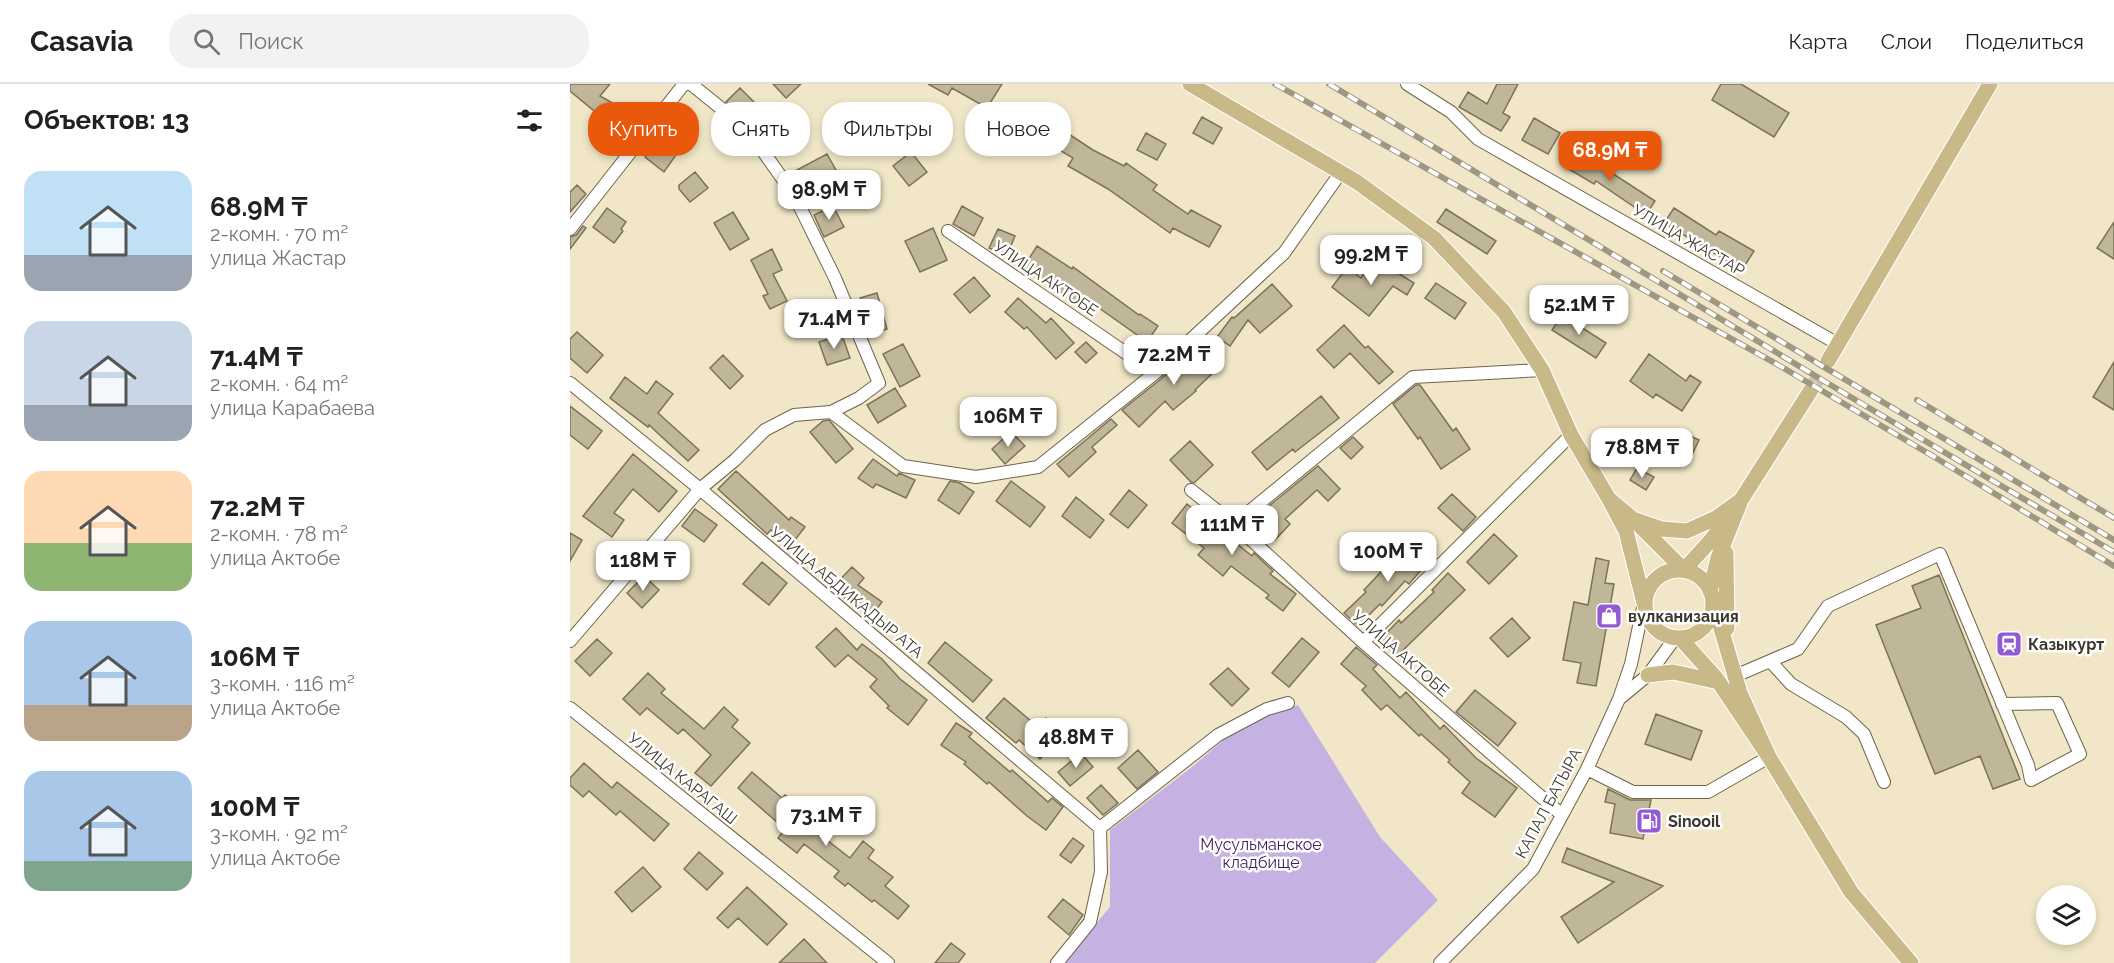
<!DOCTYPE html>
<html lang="ru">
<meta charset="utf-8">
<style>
body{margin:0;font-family:Raleway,sans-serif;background:#f2f2f2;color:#202124;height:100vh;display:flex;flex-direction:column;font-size:22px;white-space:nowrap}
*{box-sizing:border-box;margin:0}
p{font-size:20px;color:#757577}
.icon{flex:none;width:33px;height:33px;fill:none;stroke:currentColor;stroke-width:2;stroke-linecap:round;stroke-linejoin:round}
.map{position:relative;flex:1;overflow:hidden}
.details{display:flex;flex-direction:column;background:#fff;width:570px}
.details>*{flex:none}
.top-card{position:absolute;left:18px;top:18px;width:570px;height:54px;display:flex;gap:12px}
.fabs{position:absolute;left:1466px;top:801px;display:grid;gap:12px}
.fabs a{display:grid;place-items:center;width:60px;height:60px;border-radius:50%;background:#fff;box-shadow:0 3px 9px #0003;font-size:30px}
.price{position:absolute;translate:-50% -51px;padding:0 14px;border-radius:12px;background:#fff;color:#222;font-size:20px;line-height:39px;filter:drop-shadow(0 2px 3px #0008)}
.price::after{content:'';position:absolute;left:50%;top:36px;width:18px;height:14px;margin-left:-9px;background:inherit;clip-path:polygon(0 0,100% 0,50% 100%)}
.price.active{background:#ea580c;color:#fff}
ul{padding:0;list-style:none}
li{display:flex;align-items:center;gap:18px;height:150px;padding:0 24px}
li span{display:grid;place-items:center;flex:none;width:168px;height:120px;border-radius:18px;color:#555}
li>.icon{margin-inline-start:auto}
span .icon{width:72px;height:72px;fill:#fffc;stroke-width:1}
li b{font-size:26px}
h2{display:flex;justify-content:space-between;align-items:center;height:72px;padding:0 24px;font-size:26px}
.tag{padding:0 21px;border-radius:24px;background:#fff;box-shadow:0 3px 9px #0003;font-size:21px;line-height:54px}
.tag.active{background:#ea580c;color:#fff}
header{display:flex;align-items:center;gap:36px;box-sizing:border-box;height:84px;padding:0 30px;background:#fff;border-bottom:2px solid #e0e0e0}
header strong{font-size:28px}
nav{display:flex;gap:33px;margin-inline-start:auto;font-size:21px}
.search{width:420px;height:54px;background:#f2f2f2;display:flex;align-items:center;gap:15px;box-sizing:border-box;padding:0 21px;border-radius:24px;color:#757577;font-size:22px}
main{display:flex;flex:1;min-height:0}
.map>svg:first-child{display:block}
.green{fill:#c5b2e3}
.building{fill:#c0b699;stroke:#7c7257;stroke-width:1.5}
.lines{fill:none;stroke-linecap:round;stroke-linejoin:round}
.major-tunnel{stroke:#cdc4a9;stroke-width:15;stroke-dasharray:15 8;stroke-linecap:butt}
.minor-casing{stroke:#6d6449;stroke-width:14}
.major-casing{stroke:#fff;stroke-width:17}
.minor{stroke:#fff;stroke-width:12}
.major{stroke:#c9b988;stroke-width:15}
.rail-casing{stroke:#9e9781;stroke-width:6}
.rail{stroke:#fff;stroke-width:4;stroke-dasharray:11;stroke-linecap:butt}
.labels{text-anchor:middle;stroke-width:5;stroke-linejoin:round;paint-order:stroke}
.street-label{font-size:16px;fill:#3c382c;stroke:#fff}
.poi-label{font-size:16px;font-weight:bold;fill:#3c382c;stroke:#fff;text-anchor:start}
.park-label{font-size:16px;fill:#3d1c5f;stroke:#fff}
</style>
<header>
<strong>Casavia</strong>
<div class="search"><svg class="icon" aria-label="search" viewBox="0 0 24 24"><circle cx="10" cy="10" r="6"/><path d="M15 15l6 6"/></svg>Поиск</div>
<nav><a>Карта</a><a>Слои</a><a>Поделиться</a></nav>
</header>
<main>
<section class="details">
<h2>Объектов: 13<svg class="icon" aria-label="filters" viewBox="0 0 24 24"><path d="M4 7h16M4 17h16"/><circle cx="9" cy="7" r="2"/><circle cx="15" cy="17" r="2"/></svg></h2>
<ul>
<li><span style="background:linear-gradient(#bfe0f5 70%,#9aa5b1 0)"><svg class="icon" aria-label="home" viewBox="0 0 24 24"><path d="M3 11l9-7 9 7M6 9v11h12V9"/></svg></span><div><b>68.9M ₸</b><p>2-комн. · 70 m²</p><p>улица Жастар</p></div></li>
<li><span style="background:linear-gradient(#c9d6e8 70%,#9aa5b1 0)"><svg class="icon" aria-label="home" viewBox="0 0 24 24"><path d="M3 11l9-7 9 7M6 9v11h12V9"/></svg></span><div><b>71.4M ₸</b><p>2-комн. · 64 m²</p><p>улица Карабаева</p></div></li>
<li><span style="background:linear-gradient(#ffd9b3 60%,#8fb573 0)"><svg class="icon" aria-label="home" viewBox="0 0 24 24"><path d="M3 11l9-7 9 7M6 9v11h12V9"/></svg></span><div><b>72.2M ₸</b><p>2-комн. · 78 m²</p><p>улица Актобе</p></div></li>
<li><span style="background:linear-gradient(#a9c7e8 70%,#b9a48a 0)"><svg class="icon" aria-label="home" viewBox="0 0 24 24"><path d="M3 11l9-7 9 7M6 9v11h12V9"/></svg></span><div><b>106M ₸</b><p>3-комн. · 116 m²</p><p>улица Актобе</p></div></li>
<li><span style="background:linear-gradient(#a9c7e8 75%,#7fa58c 0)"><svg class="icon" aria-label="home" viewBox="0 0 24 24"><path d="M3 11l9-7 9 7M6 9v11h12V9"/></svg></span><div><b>100M ₸</b><p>3-комн. · 92 m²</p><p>улица Актобе</p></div></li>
</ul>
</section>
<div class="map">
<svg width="1544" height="879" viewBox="0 0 1544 879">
<rect width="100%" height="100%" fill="#f1e7c8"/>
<!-- green -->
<path class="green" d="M728 621 810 753 868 816 805 879H493L540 823V746L622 683 664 647 704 628Z"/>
<!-- building -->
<path class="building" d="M0 0H40L30 12 57 27 44 51 25 41 30 32 0 7Z
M203 0H231L216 14Z
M358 0H432L417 24 382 4 378 11Z
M927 0H948L933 29 940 33 931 47 889 23 898 8 917 20Z
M1151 0H1171L1219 29 1204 53 1142 16Z
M170 4 204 38 206 36 219 50 205 65 183 40 156 18Z
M456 22 523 66 554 82 556 79 587 101 583 106 618 130 621 126 651 142 639 163 603 144 600 149 538 105 498 82 503 74 478 59 472 68 440 47Z
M632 33 652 44 643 60 623 49Z
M964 34 990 49 978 70 952 56Z
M576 49 596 60 587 76 567 66Z
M87 57 106 71 94 88 75 73Z
M1008 67 1085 117 1076 131 1026 97 1024 100 997 84Z
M341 68 357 88 339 102 323 82Z
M257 70 271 95 238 114 223 88Z
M125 88 138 104 120 118 109 105V101Z
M7 101 16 110 0 128V108Z
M263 122 274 143 254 153 244 131Z
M392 122 413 134 404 152 383 140Z
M37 124 56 138 51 145 53 147 44 159 23 143Z
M1104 124 1146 151 1149 147 1184 167 1172 186 1094 139Z
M876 125 926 157 917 170 867 138Z
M163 128 179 155 160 166 144 139Z
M1544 138V175L1527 164Z
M13 142 16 144 0 165V153L6 151Z
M363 144 377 176 350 188 335 157Z
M428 145 445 152 437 171 419 164Z
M467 162 502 185 503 183 569 231 570 230 588 242 577 258 515 214 510 221 453 184Z
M202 165 212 186 203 190 217 217 200 225 193 212 198 210 181 176Z
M804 174 844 199 837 211 823 202 799 232 762 203 777 183 791 194Z
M404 193 420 212 400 229 384 210Z
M866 199 896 219 885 235 855 214Z
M702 200 722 222 690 249 678 236 660 262 647 253 662 233 664 234Z
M307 209 317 245 300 250 290 214Z
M448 214 476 239 481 234 504 259 486 275 457 243 454 245 435 228Z
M992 231 1036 259 1026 274 982 246Z
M774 241 795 264 798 262 823 288 809 300 780 269 764 284 747 266Z
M7 248 33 271 17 289 0 274V255Z
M272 251 280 274 257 281 249 258Z
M516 258 527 269 516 279 505 268Z
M333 260 350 292 330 303 313 270Z
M628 260 650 282 625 306 626 307 603 326 595 317 569 343 552 326 591 295Z
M1079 270 1116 297 1120 291 1131 298 1112 327 1086 310 1083 314 1060 297Z
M153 271 173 292 160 305 140 284Z
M1544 278V326L1523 313Z
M55 293 77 310 86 297 103 310 88 329 129 366 118 377 79 341 78 343 40 314Z
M846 301H850L883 347 886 344 900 365 871 385 850 353 848 355 823 320Z
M325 304 336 322 308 339 297 321Z
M751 312 769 334 725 368 723 365 697 386 682 368Z
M0 322 32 347 18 365 0 351Z
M541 335 547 341 522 363 526 368 499 393 487 380Z
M259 336 283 365 266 379 240 348 253 337Z
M1106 346 1129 356 1120 375 1098 365Z
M441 348 455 362 435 380 422 365Z
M783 353 793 363 781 375 770 364Z
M620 357 643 381 624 399 621 398 600 376Z
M63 370 107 407 89 428 63 405 44 429 54 436 42 453 13 432Z
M303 375 327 392 329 389 345 396 336 414 306 400 303 404 288 394Z
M748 382 770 405 758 417 747 406 715 435 720 440 705 456 683 435Z
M1067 384 1084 393 1076 406 1060 396Z
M166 387 219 436 221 433 235 443 221 461 201 446 197 450 148 405Z
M380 397 390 399 404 408 389 430 368 416Z
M441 397 475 423 460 443 426 417Z
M559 406 577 421 558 444 540 430Z
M882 410 906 433 893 447 868 424Z
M506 413 534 436 520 454 492 432Z
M617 420 682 472 684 469 703 487 700 490 726 510 713 527 696 514 699 511 661 482 653 492 628 471 634 464 602 439Z
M125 425 147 441 134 458 112 442Z
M0 449 12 456 0 477Z
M924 450 947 472 919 500 897 478Z
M838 459 859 477 839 500 835 497 812 522 810 520 788 542 774 529 796 508 794 506Z
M1026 474 1039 477 1035 499 1044 500 1026 602 1007 599 1011 579 993 576 1004 518 1018 521Z
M192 478 217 499 199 521 173 500Z
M282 483 294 494 288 501 312 518 302 531 277 512 275 514 263 503Z
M878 489 895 506 827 572 810 556 829 536 831 539 864 508 862 506Z
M1369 491 1450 695 1423 705 1410 672 1365 690 1306 541 1351 524 1342 502Z
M74 492 89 506 72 524 57 509Z
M942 534 960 554 938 573 920 554Z
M266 544 287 566 292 560 312 575 330 595 357 616 338 641 317 624 319 622 300 603 307 595 278 571 265 583 246 563Z
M732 554 749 568 719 603 702 589Z
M27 555 42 569 20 592 5 577Z
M375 558 422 596 403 618 358 579Z
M786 563 807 581 803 585 830 614 836 608 870 645 874 641 906 674 947 704 925 733 892 709 900 698 878 678 880 676 851 650 849 652 817 621 811 626 792 606 796 602 771 580Z
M658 584 679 605 662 622 640 600Z
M78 589 95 605 91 609 134 645 154 623 168 636 162 643 180 659 141 702 125 689 141 671 113 645 108 650 77 624 70 631 53 615Z
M905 606 946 639 928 662 886 628Z
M434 614 468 643 476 634 494 650 470 675 449 656 446 659 416 634Z
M1086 630 1132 647 1121 676 1075 660Z
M386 639 402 649 399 653 440 688 442 686 478 718 482 714 493 723 476 746 457 732 419 698 417 700 394 680 396 678 371 661Z
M568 666 588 688 567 705 548 684Z
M511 669 523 683 500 702 488 688Z
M14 679 42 704 47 698 99 740 84 757 50 727 46 731 19 707 13 713 0 701V694Z
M182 688 212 714 215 711 231 723 225 731 280 774 293 757 304 766 298 774 323 793 315 802 339 822 328 835 304 816 302 818 278 799 275 802 264 793 269 787 234 760 227 769 208 754 215 745 168 704Z
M531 701 548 719 533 731 517 714Z
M1038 705 1060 716H1081L1073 755 1040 749 1045 720 1035 718Z
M503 754 514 762 501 779 490 771Z
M997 764 1093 802 1008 859 991 833 1044 798 992 778Z
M129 768 153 789 137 806 114 785Z
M73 783 91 803 62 828 45 808Z
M177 803 217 840 197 861 168 834 158 844 147 834Z
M493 815 513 831 499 851 478 833Z
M234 855 257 879H209Z
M381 859 395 870 388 879H365Z"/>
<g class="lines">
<!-- major-tunnel -->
<path class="major-tunnel" d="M1241 306 1258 277"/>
<defs>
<path id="minor" d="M837 0 881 28 908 55 1268 260
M0 145 114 0
M378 147 585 289
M0 299 130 405 530 744
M261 328 333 382 406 393 468 383 585 289 714 169 771 88
M621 406 664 440 793 558 992 731
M664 440 843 293 972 286
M1074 519 1061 580 1049 615 1078 591 1105 554
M0 557 130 405 165 376 195 346 224 331 261 328 289 314 309 299 265 194 224 111 178 46 121 0
M793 558 1001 351
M1200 577 1221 600 1276 633 1294 650 1314 698
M1165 592 1228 565 1258 522 1370 470 1458 681 1461 696 1510 670 1487 619 1432 620
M0 624 318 879
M1017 685 1063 708H1138L1199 673
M530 744 648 651 697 625 718 619
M487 879 520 838 531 788 530 744
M870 879 963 785 1017 685 1049 615"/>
<path id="major" d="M620 0 787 98 864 154 934 228 972 286 1001 351 1039 415
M1258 277 1420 0
M1063 435 1092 445 1117 447 1146 434 1171 416 1241 306
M1156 469 1157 544
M1075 520a34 34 0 1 1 68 0a34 34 0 1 1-68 0Z
M1114 486 1142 455 1171 416 1148 474 1140 507
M1074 519 1056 447 1039 415 1063 435 1114 486
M1111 555 1146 594 1199 673 1170 609 1143 517
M1078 591 1103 588 1149 598
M1199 673 1281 808 1341 879"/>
</defs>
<!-- minor casing -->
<use href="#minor" class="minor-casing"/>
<!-- major casing -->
<use href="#major" class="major-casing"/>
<!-- minor -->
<use href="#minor" class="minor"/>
<!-- major -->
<use href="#major" class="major"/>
<defs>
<path id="rail" d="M705 0 1210 282 1361 371 1544 482
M759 0 1294 321 1544 468
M1093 187 1544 456
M1347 316 1544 434"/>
</defs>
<!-- rail casing -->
<use href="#rail" class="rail-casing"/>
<!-- rail -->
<use href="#rail" class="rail"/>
</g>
<!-- icons -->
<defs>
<symbol id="shop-square" viewBox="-11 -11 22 22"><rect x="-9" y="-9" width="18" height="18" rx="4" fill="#935bd3" stroke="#fff"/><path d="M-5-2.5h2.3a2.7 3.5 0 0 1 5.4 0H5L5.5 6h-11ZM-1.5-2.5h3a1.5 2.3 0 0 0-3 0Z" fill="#fff"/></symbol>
<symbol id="station-square" viewBox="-11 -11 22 22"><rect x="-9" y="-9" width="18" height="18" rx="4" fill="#935bd3" stroke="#fff"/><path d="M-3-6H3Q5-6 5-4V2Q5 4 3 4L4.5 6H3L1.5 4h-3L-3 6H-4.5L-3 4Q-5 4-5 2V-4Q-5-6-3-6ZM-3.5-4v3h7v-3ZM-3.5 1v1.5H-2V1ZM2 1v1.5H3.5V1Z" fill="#fff"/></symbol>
<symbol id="fuel-square" viewBox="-11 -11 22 22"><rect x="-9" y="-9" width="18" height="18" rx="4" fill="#935bd3" stroke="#fff"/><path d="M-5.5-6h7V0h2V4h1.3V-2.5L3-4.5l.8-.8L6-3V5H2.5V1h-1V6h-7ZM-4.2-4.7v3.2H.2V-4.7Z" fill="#fff"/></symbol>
</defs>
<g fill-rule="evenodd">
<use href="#shop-square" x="1024" y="517" width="30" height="30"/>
<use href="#station-square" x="1424" y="545" width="30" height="30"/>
<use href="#fuel-square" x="1064" y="722" width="30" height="30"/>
</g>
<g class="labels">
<!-- street labels -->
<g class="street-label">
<text transform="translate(1119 156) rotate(30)" y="6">УЛИЦА ЖАСТАР</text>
<text transform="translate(476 194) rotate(34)" y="6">УЛИЦА АКТОБЕ</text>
<text transform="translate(277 508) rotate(40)" y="6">УЛИЦА АБДИКАДЫР АТА</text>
<text transform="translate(831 569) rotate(41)" y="6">УЛИЦА АКТОБЕ</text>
<text transform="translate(113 694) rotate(39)" y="6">УЛИЦА КАРАГАШ</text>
<text transform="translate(978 719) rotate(-62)" y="6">КАПАЛ БАТЫРА</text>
</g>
<!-- poi labels -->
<g class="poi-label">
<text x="1058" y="538">вулканизация</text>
<text x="1458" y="566">Казыкурт</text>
<text x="1098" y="743">Sinooil</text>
</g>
<!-- park labels -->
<g class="park-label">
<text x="691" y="766">Мусульманское<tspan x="691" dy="18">кладбище</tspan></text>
</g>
</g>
</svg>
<div class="fabs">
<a><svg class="icon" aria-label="layers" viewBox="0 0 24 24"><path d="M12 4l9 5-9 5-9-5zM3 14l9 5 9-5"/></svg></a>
</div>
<b class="price active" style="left:1040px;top:98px">68.9M ₸</b>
<b class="price" style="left:259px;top:137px">98.9M ₸</b>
<b class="price" style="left:801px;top:202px">99.2M ₸</b>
<b class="price" style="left:1009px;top:252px">52.1M ₸</b>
<b class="price" style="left:264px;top:266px">71.4M ₸</b>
<b class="price" style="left:604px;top:302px">72.2M ₸</b>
<b class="price" style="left:438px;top:364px">106M ₸</b>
<b class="price" style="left:1072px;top:395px">78.8M ₸</b>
<b class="price" style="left:662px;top:472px">111M ₸</b>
<b class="price" style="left:818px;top:499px">100M ₸</b>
<b class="price" style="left:73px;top:508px">118M ₸</b>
<b class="price" style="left:506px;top:685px">48.8M ₸</b>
<b class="price" style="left:256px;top:763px">73.1M ₸</b>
<div class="top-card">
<a class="tag active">Купить</a>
<a class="tag">Снять</a>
<a class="tag">Фильтры</a>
<a class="tag">Новое</a>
</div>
</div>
</main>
